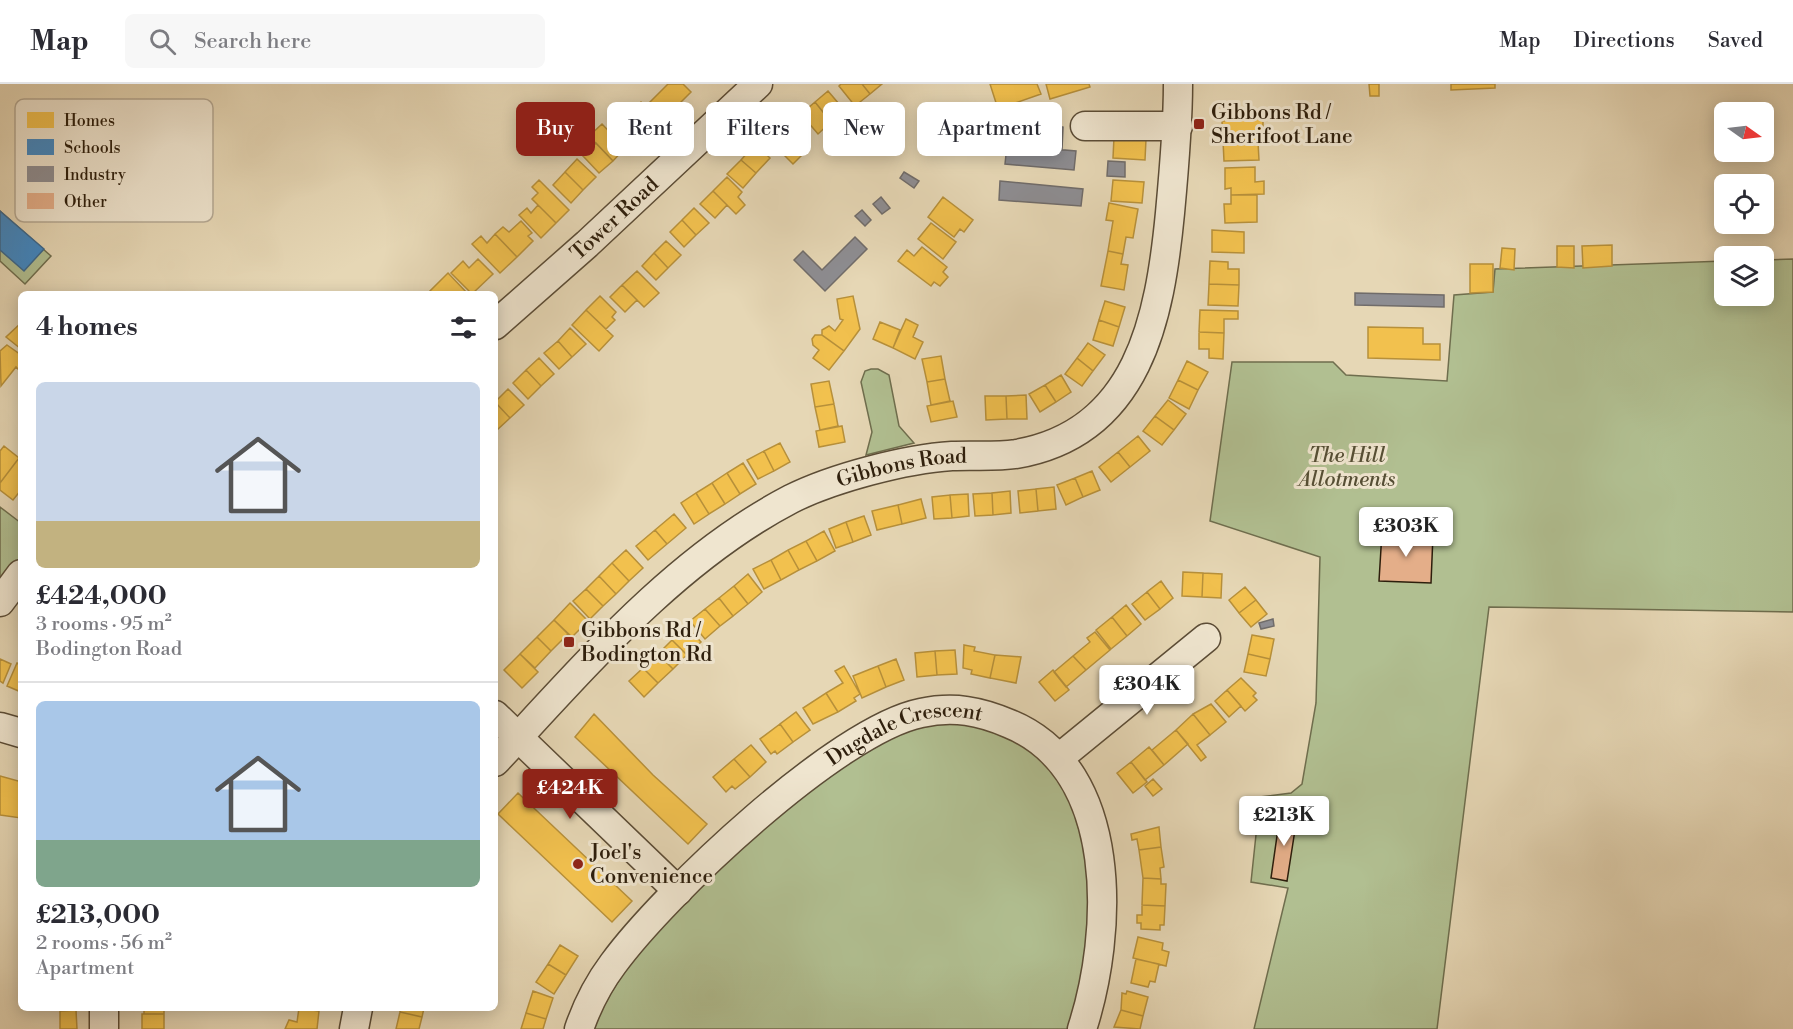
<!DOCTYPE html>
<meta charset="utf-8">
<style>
body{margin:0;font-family:"Libre Bodoni",serif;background:#f7f7f7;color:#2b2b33;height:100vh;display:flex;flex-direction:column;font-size:22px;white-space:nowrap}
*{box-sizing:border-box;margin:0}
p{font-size:20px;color:#7c7c81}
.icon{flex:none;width:33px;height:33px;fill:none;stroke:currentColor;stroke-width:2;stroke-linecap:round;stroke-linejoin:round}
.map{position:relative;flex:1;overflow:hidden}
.side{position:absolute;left:18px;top:207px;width:480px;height:720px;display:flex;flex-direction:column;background:#fff;border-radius:9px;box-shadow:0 3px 15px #0003}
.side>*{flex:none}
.top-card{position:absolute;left:516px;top:18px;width:570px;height:54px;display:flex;gap:12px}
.needle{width:39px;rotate:104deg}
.controls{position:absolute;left:1714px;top:18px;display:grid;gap:12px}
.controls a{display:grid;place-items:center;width:60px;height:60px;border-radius:9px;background:#fff;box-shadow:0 3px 15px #0003;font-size:30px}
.price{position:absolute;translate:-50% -51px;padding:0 14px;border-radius:6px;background:#fff;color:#222;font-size:20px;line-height:39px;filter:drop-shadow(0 2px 3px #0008)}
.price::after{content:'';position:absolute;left:50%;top:36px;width:18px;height:14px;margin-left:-9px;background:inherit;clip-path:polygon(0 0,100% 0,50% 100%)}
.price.active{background:#8f2418;color:#fff}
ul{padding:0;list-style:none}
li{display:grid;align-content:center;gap:12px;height:318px;padding:0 18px}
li+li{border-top:2px solid #e1e1e2}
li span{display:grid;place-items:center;height:186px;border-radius:9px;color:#555}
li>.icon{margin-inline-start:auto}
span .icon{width:108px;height:108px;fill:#fffc;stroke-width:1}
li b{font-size:26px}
h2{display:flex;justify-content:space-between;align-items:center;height:72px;padding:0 18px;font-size:26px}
.tag{padding:0 21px;border-radius:9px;background:#fff;box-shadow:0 3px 15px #0003;font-size:21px;line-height:54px}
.tag.active{background:#8f2418;color:#fff}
header{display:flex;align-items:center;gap:36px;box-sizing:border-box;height:84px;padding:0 30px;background:#fff;border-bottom:2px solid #e1e1e2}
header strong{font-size:28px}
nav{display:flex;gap:33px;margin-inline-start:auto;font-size:21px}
.search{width:420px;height:54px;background:#f7f7f7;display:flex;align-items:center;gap:15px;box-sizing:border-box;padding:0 21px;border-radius:9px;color:#7c7c81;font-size:22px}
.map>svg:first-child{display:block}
.green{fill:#b1bf91;stroke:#6f6e4e;stroke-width:1.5}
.homes{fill:#f2c14e;stroke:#b7903a;stroke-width:1.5}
.schools{fill:#3f88c5;stroke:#3a688e;stroke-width:1.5}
.industry{fill:#8d8d92;stroke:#706c6a;stroke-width:1.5}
.building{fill:#e4ae89;stroke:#2d1e0c;stroke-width:1.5}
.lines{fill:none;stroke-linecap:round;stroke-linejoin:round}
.minor-casing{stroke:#5b4c36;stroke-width:31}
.minor{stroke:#efe5cf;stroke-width:28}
.poi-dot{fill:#8f2418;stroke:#efe5cf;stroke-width:2}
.labels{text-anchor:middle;stroke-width:6;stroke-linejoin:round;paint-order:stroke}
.poi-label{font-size:21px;fill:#2d1e0c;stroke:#efe5cf;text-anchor:start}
.street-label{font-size:21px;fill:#2d1e0c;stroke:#efe5cf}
.park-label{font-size:21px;font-style:italic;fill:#554e34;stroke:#efe5cf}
.key{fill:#efe5cf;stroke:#b5a994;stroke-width:1.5}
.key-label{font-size:16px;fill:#2d1e0c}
</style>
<header>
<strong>Map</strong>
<div class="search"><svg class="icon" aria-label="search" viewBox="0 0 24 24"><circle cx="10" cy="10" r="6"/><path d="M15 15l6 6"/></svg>Search here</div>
<nav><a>Map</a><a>Directions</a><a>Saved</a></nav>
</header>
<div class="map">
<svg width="1793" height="945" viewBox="0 0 1793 945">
<rect width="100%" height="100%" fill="#e6d7b5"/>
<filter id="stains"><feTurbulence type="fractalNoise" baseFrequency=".00333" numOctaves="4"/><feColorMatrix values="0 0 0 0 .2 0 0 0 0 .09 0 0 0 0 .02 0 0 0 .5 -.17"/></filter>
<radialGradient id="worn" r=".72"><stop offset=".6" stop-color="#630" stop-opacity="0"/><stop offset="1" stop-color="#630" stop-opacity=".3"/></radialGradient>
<!-- green -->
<path class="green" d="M0 127 51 172 25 200 0 177Z
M1793 175V528L1489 523 1437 945H1254L1288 804 1251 798 1260 713 1291 709 1302 700 1316 619 1320 473 1210 437 1232 278H1333L1346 291 1447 297 1454 211 1493 208 1495 185 1725 177V212H1764V176Z
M871 285H878L889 291 899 342 914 359 866 371 872 348 861 298 865 287Z
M0 423 21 439V478L0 510Z
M956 634 1036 665 1068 707 1094 798 1075 945H588L642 860 779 726 892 648Z"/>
<!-- homes -->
<path class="homes" d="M668 0H683L691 8 665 34 650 18Z
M841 0H862L870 10 855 22 839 2Z
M862 0H882L870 10Z
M990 0H1037L1041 10 998 25Z
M1046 0H1089L1090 3 1050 15Z
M1369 0H1379V12H1370Z
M1451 0H1495V4L1451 6Z
M828 7 845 27 831 38 815 18Z
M641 18 658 35 645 48 628 31Z
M815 18 831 38 818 50 801 30Z
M628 31 645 48 631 61 615 44Z
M1263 35V43H1267L1268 57 1258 58 1259 76 1224 77 1222 37Z
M602 40 625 64 613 77 589 52Z
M785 40 809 64 793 80 769 56Z
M1114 53 1146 55 1145 76 1113 74Z
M596 59 613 77 599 89 583 72Z
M755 60 770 74 756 89 741 76Z
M577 75 596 93 583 106 565 88Z
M741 76 756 89 743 104 727 90Z
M1255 83V98L1264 97V110L1231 111V104L1225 105V84Z
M565 88 583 106 571 119 553 101Z
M727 93 742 108 738 113 745 121 736 130 713 107Z
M539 96 569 126 556 139 532 115 538 109 532 103Z
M1113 96 1144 98 1142 119 1111 117Z
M713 107 727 121 715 134 700 120Z
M1231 111H1257V138L1225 139 1224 120H1231Z
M943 113 973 136 964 148 960 145 954 153 928 133Z
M1109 119 1138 125 1133 154 1126 153 1123 170 1108 167 1113 137 1106 136Z
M538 121 556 139 541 154 519 131 527 124 531 129Z
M694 124 709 139 696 151 682 136Z
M682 136 696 151 684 163 670 148Z
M521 137 532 149 528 152 533 157 517 173 495 150 503 143 509 148Z
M931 139 956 158 943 175 918 155Z
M1212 146 1244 148V169L1212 168Z
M495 150 517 173 500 189 472 160 481 152 487 159Z
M666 157 681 171 668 184 654 169Z
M1612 161V182L1583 184 1582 162Z
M1557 162H1574V184L1557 183Z
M922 163 947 183 943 188 948 193 940 202 934 198 931 202 898 177 907 166 914 172Z
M1502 164 1515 165 1514 186 1500 184Z
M1108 167 1123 170 1121 180 1128 181 1124 206 1101 202Z
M654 169 668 184 656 196 642 182Z
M478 175 493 190 472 210 451 189 463 177 469 184Z
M1210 177 1228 178V185H1239V201L1209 200Z
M1470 180H1493V208L1470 209Z
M637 187 659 209 644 223 622 201Z
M448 189 468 210H434L430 207Z
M1209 200 1239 201 1238 222 1208 221Z
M622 201 637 216 625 228 610 213Z
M600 212 616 228 612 233 615 236 606 245 586 226Z
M853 212 860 245 844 267 822 251V246L829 242 835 247 843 236 840 235 837 215Z
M1105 217 1125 223 1119 243 1099 236Z
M586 226 613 252 599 267 572 241Z
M1200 226 1238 227V235H1224V249L1199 248Z
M906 235 918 241 913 253 923 258 915 275 893 264Z
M1099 236 1119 243 1113 262 1093 256Z
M880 238 900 246 893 264 873 255Z
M21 239V265L6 253Z
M1368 243 1423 244V260H1440V276L1368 274Z
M570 244 586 260 572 273 558 257Z
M1199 248 1224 249 1223 275 1209 274V265H1199Z
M815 251H822L844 267 829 286 813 274 819 266 813 261 812 255Z
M558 257 572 273 559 285 544 269Z
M1088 259 1105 271 1093 287 1077 274Z
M7 261 21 271V283L19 286 16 283 1 302 0 267Z
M941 272 945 295 927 298 922 275Z
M539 274 554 290 541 302 526 286Z
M1077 274 1093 287 1082 302 1065 290Z
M1187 277 1208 288 1198 306 1178 296Z
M526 286 541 302 528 315 513 299Z
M1061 291 1071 308 1056 318 1045 301Z
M945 295 950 317 931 321 927 298Z
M1178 296 1198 306 1189 325 1169 314Z
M829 297 834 320 815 323 811 300Z
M1045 301 1056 318 1040 328 1029 310Z
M508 305 524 321 510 334 495 318Z
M1026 311 1027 335H1007L1006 312Z
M985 312H1006L1007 335 986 336Z
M1168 316 1186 330 1174 346 1155 332Z
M953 317 957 333 931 338 927 322Z
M495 318 510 334 497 346 495 344Z
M834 320 838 342 820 346 815 323Z
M1155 332 1174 346 1162 361 1143 347Z
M842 342 845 358 819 363 816 347Z
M1138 352 1150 367 1130 383 1118 368Z
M780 359 790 378 774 387 764 367Z
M4 362 19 374 0 399V367Z
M764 367 774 387 758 395 747 376Z
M1118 368 1130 383 1111 398 1099 383Z
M19 374 21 406 13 416 0 406V399Z
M743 379 756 400 740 410 727 389Z
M1092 387 1100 406 1083 413 1075 394Z
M727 389 740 410 725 420 712 399Z
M1075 394 1083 413 1066 421 1057 401Z
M712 399 725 420 709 430 696 409Z
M1054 403 1056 425 1038 427 1036 405Z
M1036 405 1038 427 1020 429 1018 407Z
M1010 407 1011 429 993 431 992 409Z
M696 409 709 430 694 440 681 419Z
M992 409 993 431 975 432 973 410Z
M968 410 969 432 952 434 950 411Z
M950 411 952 434 934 435 932 413Z
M921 415 926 434 902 440 898 421Z
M898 421 902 440 877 446 872 427Z
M674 430 686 444 667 460 655 446Z
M864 432 871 451 853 458 846 438Z
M846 438 853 458 836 464 829 445Z
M655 446 667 460 648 476 636 462Z
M824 447 835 467 817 477 806 457Z
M806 457 817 477 799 486 788 466Z
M626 466 643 484 629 497 612 479Z
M788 466 799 486 781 496 771 476Z
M771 476 781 496 764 505 753 485Z
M612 479 629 497 616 510 599 492Z
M1183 488 1203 489 1202 513 1182 512Z
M1203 489 1222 490 1221 514 1202 513Z
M748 490 762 508 748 520 734 502Z
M599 492 616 510 603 522 586 505Z
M1161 497 1173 514 1160 525 1147 508Z
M734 502 748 520 733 532 719 514Z
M1245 503 1256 516 1239 529 1229 516Z
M586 505 603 522 590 535 573 517Z
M1147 508 1160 525 1145 536 1132 520Z
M719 514 733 532 720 542 705 525Z
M1256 516 1267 530 1251 543 1239 529Z
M570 519 588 537 572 553 554 536Z
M1126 521 1141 540 1127 552 1112 533Z
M705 525 720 542 705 555 690 537Z
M1112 533 1127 552 1111 565 1096 546Z
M554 536 568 550 551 567 537 553Z
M686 542 701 558 687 571 672 556Z
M1095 548 1110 566 1086 586 1073 572 1090 558 1087 554Z
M1252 551 1274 555 1270 575 1248 570Z
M537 553 551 567 535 584 520 570Z
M672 556 687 571 673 585 658 570Z
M964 561 975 563 974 567 995 571 990 594 971 590 972 586 963 584Z
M955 566 957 590 937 591 935 567Z
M935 567 937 591 917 593 915 569Z
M520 570 538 588 522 604 504 586Z
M658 570 673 585 658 599 643 584Z
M1248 570 1270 575 1266 592 1244 588Z
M995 571 1021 573 1016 599 990 594Z
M1073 572 1086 586 1066 603 1054 588Z
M0 575 11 580 3 599 0 597Z
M896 575 904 596 886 603 878 582Z
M17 579 21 581V608L7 602Z
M844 582 860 610 854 614 856 617 838 628 826 609 843 599 835 587Z
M878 582 886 603 862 614 853 592Z
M643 584 658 599 644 613 629 597Z
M1053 586 1069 606 1055 617 1039 598Z
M1241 594 1256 609 1253 612 1257 616 1245 627 1227 606Z
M1227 606 1241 622 1229 633 1215 617Z
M826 609 838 628 813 640 803 624Z
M1211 620 1226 638 1210 651 1193 630Z
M796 628 810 646 793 658 780 640Z
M594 630 653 691 707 740 688 760 575 653Z
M1193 630 1210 651 1197 661 1206 673 1201 677 1176 646Z
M780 640 793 658 777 670 775 667 771 670 760 655Z
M1176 646 1188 660 1164 681 1152 666Z
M751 661 766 678 750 693 734 675Z
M1149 663 1164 681 1145 696 1131 678Z
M734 675 750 693 735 705 732 702 726 708 713 693Z
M1131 678 1147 698 1133 709 1117 689Z
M0 692 18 697 21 695V734L0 731Z
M1153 695 1162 705 1153 712 1145 702Z
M518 709 632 817 612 838 498 730Z
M1159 743 1161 763 1139 766 1137 755 1132 756 1131 750Z
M1161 763 1164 783 1160 784 1161 795 1143 794 1139 766Z
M1143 794 1161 795V800H1166L1165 822 1142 821Z
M1142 821 1165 822 1164 841H1160V846L1141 845V839H1137V831H1142Z
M1138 853 1163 859 1162 866 1169 868 1166 882 1133 874Z
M560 861 578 872 566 891 548 880Z
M1136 875 1159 880 1155 898 1150 897 1148 903 1131 899Z
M548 880 566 891 554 910 536 898Z
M533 907 553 914 546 935 526 929Z
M1127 907 1148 913 1143 932 1121 926 1122 909 1126 910Z
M144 924H164V930H144Z
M299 924 319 927 317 945H285L289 936 297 938Z
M401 924H424L422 933 400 928Z
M76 926 77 945H60V927Z
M1121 926 1143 932 1140 945 1114 943Z
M400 928 422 933 419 945H396Z
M526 929 546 935 543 945H521Z
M142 930H164V945H142Z"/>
<!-- schools -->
<path class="schools" d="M0 127 44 165 24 187 0 166Z"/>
<!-- industry -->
<path class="industry" d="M1046 40 1063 43 1062 66 1045 64Z
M1007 61 1076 67 1074 86 1005 80Z
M1108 77 1125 78V93L1107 92Z
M904 88 919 97 914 104 900 94Z
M1000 97 1083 105 1081 122 999 116Z
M881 113 890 124 882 130 873 120Z
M862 126 871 136 865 142 855 132Z
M855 153 867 165 825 207 794 176 803 167 822 186Z
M1355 209 1444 211V223L1355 221Z
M1273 535 1274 542 1261 545 1259 539Z"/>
<!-- building -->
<path class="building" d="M1382 448 1433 451 1431 499 1379 497Z
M1280 731 1297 733 1287 797 1271 794Z"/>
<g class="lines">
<defs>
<g id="minor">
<path d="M1085 42H1178"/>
<path id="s1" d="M495 241 587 160 758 0"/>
<path d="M0 518 21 490"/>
<path d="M495 631 678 807"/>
<path d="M0 643 21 649"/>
<path d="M1059 674 1206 554"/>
<path id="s2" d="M495 678C584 583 674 476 791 415 833 394 905 375 952 372 973 371 995 373 1016 370 1139 349 1160 233 1170 129 1174 86 1178 43 1178 0"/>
<path d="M104 924V945"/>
<path d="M354 945 358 924"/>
<path id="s3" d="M579 945C587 922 598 900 613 880 664 810 837 646 921 629 954 622 980 627 1010 640 1121 686 1113 850 1082 945"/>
</g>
</defs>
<!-- minor casing -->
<use href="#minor" class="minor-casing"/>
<!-- minor -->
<use href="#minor" class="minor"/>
</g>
<!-- markers -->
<g class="poi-dot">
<rect x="1193" y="34" width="12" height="12" rx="3"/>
<rect x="563" y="552" width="12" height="12" rx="3"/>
<circle cx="578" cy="780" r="6"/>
</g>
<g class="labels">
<!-- poi labels -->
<g class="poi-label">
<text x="1211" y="35">Gibbons Rd /<tspan x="1211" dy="24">Sherifoot Lane</tspan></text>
<text x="581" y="553">Gibbons Rd /<tspan x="581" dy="24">Bodington Rd</tspan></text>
<text x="590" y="775">Joel's<tspan x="590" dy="24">Convenience</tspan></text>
</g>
<!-- street labels -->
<g class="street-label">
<text dy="7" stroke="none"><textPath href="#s1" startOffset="160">Tower Road</textPath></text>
<text dy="7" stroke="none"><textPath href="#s2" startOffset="514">Gibbons Road</textPath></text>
<text dy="7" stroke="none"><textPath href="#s3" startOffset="454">Dugdale Crescent</textPath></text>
</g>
<!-- park labels -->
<g class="park-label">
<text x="1347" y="378">The Hill<tspan x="1347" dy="24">Allotments</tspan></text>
</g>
</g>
<!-- legend -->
<rect x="15" y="15" width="198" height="123" rx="9" class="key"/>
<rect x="27" y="28" width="27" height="16" fill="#f2c14e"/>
<rect x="27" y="55" width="27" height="16" fill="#3f88c5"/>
<rect x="27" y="82" width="27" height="16" fill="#8d8d92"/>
<rect x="27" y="109" width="27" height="16" fill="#e4ae89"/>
<g class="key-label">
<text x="64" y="42">Homes</text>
<text x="64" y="69">Schools</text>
<text x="64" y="96">Industry</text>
<text x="64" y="123">Other</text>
</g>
<rect width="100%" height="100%" filter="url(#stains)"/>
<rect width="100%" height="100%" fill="url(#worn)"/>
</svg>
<div class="controls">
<a><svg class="needle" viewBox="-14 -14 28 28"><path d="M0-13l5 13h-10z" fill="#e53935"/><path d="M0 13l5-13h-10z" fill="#7c7c81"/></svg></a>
<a><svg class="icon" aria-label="locate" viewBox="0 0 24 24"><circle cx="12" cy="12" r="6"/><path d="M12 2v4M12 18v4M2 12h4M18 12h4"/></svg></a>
<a><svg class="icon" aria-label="layers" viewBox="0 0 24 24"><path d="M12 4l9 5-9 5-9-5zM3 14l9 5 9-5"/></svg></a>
</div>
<b class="price" style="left:1406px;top:474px">£303K</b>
<b class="price" style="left:1147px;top:632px">£304K</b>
<b class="price active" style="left:570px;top:736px">£424K</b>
<b class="price" style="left:1284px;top:763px">£213K</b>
<div class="top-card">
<a class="tag active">Buy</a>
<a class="tag">Rent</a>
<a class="tag">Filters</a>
<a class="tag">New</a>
<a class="tag">Apartment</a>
</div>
<section class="side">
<h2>4 homes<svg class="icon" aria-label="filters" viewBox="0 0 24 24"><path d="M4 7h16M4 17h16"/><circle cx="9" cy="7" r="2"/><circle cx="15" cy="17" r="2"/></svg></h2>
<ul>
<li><span style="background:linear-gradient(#c9d6e8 75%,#c2b280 0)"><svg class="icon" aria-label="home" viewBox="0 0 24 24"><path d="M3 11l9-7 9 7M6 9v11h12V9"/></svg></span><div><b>£424,000</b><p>3 rooms · 95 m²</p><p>Bodington Road</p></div></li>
<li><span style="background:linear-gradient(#a9c7e8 75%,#7fa58c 0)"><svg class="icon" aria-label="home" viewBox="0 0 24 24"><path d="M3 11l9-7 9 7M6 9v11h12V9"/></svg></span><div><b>£213,000</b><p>2 rooms · 56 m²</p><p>Apartment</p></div></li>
</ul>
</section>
</div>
